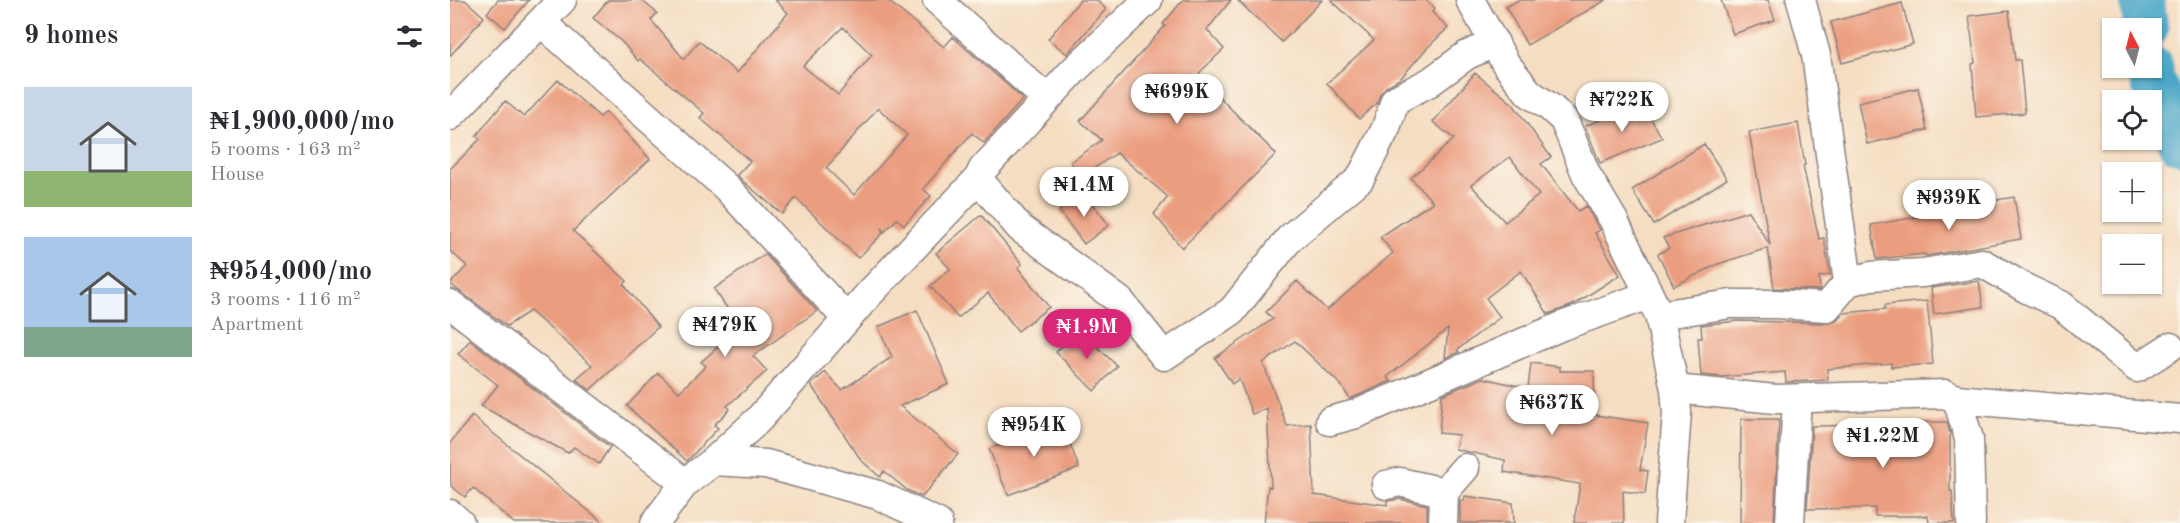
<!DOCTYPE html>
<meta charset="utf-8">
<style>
body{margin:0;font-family:"Old Standard TT",serif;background:#f2f2f3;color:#2b2b33;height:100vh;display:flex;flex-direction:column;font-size:22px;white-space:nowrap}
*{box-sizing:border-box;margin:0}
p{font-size:20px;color:#7c7c81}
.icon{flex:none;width:33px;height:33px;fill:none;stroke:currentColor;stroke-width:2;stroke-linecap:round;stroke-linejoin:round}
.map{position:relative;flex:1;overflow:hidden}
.side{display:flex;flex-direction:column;background:#fff;width:450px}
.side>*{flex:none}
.needle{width:39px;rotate:353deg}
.controls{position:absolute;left:1652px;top:18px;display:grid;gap:12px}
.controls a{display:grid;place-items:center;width:60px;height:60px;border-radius:0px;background:#fff;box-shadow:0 2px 4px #0004;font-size:30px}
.price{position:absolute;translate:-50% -51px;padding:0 14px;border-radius:21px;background:#fff;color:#222;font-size:20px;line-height:39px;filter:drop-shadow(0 2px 3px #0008)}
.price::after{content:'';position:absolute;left:50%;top:36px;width:18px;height:14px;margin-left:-9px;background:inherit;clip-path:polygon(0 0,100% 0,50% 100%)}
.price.selected{background:#db2777;color:#fff}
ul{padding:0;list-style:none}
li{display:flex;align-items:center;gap:18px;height:150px;padding:0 24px}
li span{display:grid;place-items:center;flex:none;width:168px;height:120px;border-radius:0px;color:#555}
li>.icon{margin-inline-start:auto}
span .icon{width:72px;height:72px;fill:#fffc;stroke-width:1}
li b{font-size:26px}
h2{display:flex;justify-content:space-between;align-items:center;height:72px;padding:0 24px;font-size:26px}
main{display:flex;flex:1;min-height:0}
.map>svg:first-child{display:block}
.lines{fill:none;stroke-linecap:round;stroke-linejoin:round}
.river{stroke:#48a6c7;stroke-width:45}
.building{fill:#eb9d7f;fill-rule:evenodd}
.minor-casing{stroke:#8c807e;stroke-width:31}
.minor{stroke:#fff;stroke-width:28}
</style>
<main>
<section class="side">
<h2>9 homes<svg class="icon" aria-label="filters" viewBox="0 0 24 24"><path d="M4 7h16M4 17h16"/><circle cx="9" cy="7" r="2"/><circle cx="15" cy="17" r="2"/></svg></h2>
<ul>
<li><span style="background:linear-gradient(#c9d6e8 70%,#8fb573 0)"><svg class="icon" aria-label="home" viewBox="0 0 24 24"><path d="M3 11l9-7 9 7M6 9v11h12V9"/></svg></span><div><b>₦1,900,000/mo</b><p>5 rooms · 163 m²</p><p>House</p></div></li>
<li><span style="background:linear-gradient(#a9c7e8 75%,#7fa58c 0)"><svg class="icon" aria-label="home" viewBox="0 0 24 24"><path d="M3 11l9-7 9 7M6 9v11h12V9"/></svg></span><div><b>₦954,000/mo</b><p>3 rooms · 116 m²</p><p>Apartment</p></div></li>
</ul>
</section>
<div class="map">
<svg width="1730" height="523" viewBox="0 0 1730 523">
<rect width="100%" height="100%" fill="#fbf7ec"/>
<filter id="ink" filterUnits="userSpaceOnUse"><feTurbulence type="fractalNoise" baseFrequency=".0167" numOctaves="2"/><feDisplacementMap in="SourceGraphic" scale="12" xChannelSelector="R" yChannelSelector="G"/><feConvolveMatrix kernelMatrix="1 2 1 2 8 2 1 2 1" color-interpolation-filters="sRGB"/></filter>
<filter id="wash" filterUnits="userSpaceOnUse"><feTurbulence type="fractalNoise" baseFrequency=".008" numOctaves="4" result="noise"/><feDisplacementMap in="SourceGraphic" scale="24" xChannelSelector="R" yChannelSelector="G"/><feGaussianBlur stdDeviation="1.35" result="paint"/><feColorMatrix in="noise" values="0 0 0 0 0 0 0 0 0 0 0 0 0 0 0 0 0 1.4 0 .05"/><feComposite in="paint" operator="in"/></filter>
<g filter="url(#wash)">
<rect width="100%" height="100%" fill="#f5ddc1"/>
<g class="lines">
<!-- river -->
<path class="river" d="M1692 0 1696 28
M1701 68 1702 80 1730 142"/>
</g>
<g id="blocks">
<!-- building -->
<path class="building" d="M0 0H15L34 17 0 56Z
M48 0H79L55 28 37 13Z
M158 0H191L207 13 201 20 234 59 249 41 287 73 338 13 325 0H437L494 47 503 37 573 99 534 143 522 133 473 189 481 196 454 225 447 219 434 232 431 228 433 233 408 258 346 198 332 214 294 182 287 175 300 161 250 118 254 113 190 59 188 61 172 42 143 18ZM393 27 422 55 388 95 353 66ZM428 108 457 135 404 195 376 168Z
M630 0H646L656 9 617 54 598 39Z
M733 0H781L757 30 774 49 749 73 775 103 826 154 732 248 704 214 718 197 667 153 631 177 621 162 652 140 630 121 715 26 713 24Z
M787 0H872L832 42Z
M881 0H976L985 8 982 12 998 28 976 49 951 78 937 86 930 94 927 103 909 119 877 83 924 40Z
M1068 0H1156L1077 45 1056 7Z
M1271 0H1318L1325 20 1283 34Z
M1452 3 1463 44 1392 63 1381 22Z
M1559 11 1565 60H1570L1575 113 1526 117 1522 64 1525 63 1519 16Z
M1025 73 1063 104 1101 157 1091 164 1128 211 1136 206 1150 230 1145 233 1170 275 1123 305 1098 314 1071 271 1036 298 1050 317 1007 350 1009 352 995 358 998 329 937 377 941 381 900 399 891 385 845 341 813 363 837 426 861 424 864 495 937 505V501L949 499 977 505V523H814L818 486 821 487 817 408 802 414 789 379 782 384 765 358 823 319 816 312 847 281 877 310 943 253 930 237 983 202 961 178 1004 139 983 122ZM1060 157 1089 195 1055 222 1021 185Z
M108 80 150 117 156 112 200 159 123 231 177 281 174 285 208 327 140 390 126 379 142 365 80 311 57 326 0 284 17 266 0 251V169L30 139 26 136 55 101 74 117Z
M1468 88 1477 130 1417 144 1408 102Z
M1192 103 1212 138 1150 163 1135 126Z
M1348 123 1355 165 1353 166 1369 239 1374 238 1380 275 1369 277 1370 290 1324 288 1318 248 1268 264 1224 286 1208 254 1219 248 1213 238 1298 211 1320 245 1299 132Z
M1254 144 1277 179 1204 225 1182 190Z
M634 193 659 225 634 244 609 211Z
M1564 197 1571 239 1476 256 1475 254 1427 259 1421 225 1518 208V205Z
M531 215 572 264 568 268 599 307 568 331 538 293 508 318 480 286 500 269 486 253Z
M315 254 367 311 303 356 317 371 277 406 280 409 264 425 268 428 237 461 177 406 208 373 229 392 256 366 251 362 290 327 264 289Z
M1529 281 1533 307 1484 314 1481 288Z
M1477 301 1483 364 1441 367V363L1377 369 1378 380 1361 381 1336 382 1335 372 1271 377 1251 375 1248 338H1252L1251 325 1288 321 1377 323 1384 322 1394 313 1435 309V305Z
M467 310 499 384 450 406 508 454 472 497 457 490 434 471 430 477 411 460 361 385 375 372 392 390 442 357 428 327Z
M630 330 667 366 644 391 606 352Z
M20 340 160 447 149 464 124 447 118 453 31 406 48 385 8 354Z
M1081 363 1110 367V371H1144L1145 415 1198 423 1190 470 1198 471 1195 494 1173 491 1174 523H1124L1130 484 1054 472 1055 460 1005 449 1009 435 989 433 992 395 1033 378 1078 388Z
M22 416 113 490 154 523H64L23 488 15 497 0 485V443Z
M1291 419H1329L1324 523H1290Z
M612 422 629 468 558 495 539 449Z
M1425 422H1497L1500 434V491H1502L1504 523H1479L1478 516H1425V508L1357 509 1362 426 1425 425Z
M1015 496 1063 503 1064 523H1010V500L1014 501Z"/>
</g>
</g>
<g filter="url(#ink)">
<use href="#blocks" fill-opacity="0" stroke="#8c807e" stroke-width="1.5"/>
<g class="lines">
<defs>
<path id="minor" d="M487 0 597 99
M1020 0 1056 64 1079 93 1101 108 1114 120 1136 174 1164 221 1209 315 1225 389 1227 412 1219 523
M1351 0 1366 55 1398 282
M92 23 277 188 397 319
M0 116 112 0
M528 179 570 228 670 301 714 356 782 311 840 238 910 179 936 128 945 100 980 82 1017 55 1045 43
M0 304 235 483
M1209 315 1281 304H1326L1377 307 1398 282 1421 276 1473 273 1532 263 1577 289 1611 305 1687 368 1720 347
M1225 389 1325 399 1495 394 1507 399 1730 419
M1507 399 1519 439 1521 523
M880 421 906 414 1112 326 1199 295
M264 461 316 464 428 495 488 523
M936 485 949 482 994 492
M0 514 10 523
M205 523 235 483 264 461 309 419 419 294 528 179 533 169 623 71 698 0
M993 523 994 492 1015 468
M1340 523 1347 399"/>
</defs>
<!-- minor casing -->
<use href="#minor" class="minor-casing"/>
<!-- minor -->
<use href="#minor" class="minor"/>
</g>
</g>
</svg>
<div class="controls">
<a><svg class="needle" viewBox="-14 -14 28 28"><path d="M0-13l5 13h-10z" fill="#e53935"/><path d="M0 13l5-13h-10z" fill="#7c7c81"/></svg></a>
<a><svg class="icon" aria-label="locate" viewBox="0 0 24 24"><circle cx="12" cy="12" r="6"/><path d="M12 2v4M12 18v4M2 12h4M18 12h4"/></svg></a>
<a>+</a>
<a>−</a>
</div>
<b class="price" style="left:727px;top:125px">₦699K</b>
<b class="price" style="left:1172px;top:133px">₦722K</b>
<b class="price" style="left:634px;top:218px">₦1.4M</b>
<b class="price" style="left:1499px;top:231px">₦939K</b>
<b class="price" style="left:275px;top:358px">₦479K</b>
<b class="price selected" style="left:637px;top:360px">₦1.9M</b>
<b class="price" style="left:1102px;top:436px">₦637K</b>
<b class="price" style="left:584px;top:458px">₦954K</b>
<b class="price" style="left:1433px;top:469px">₦1.22M</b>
</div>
</main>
